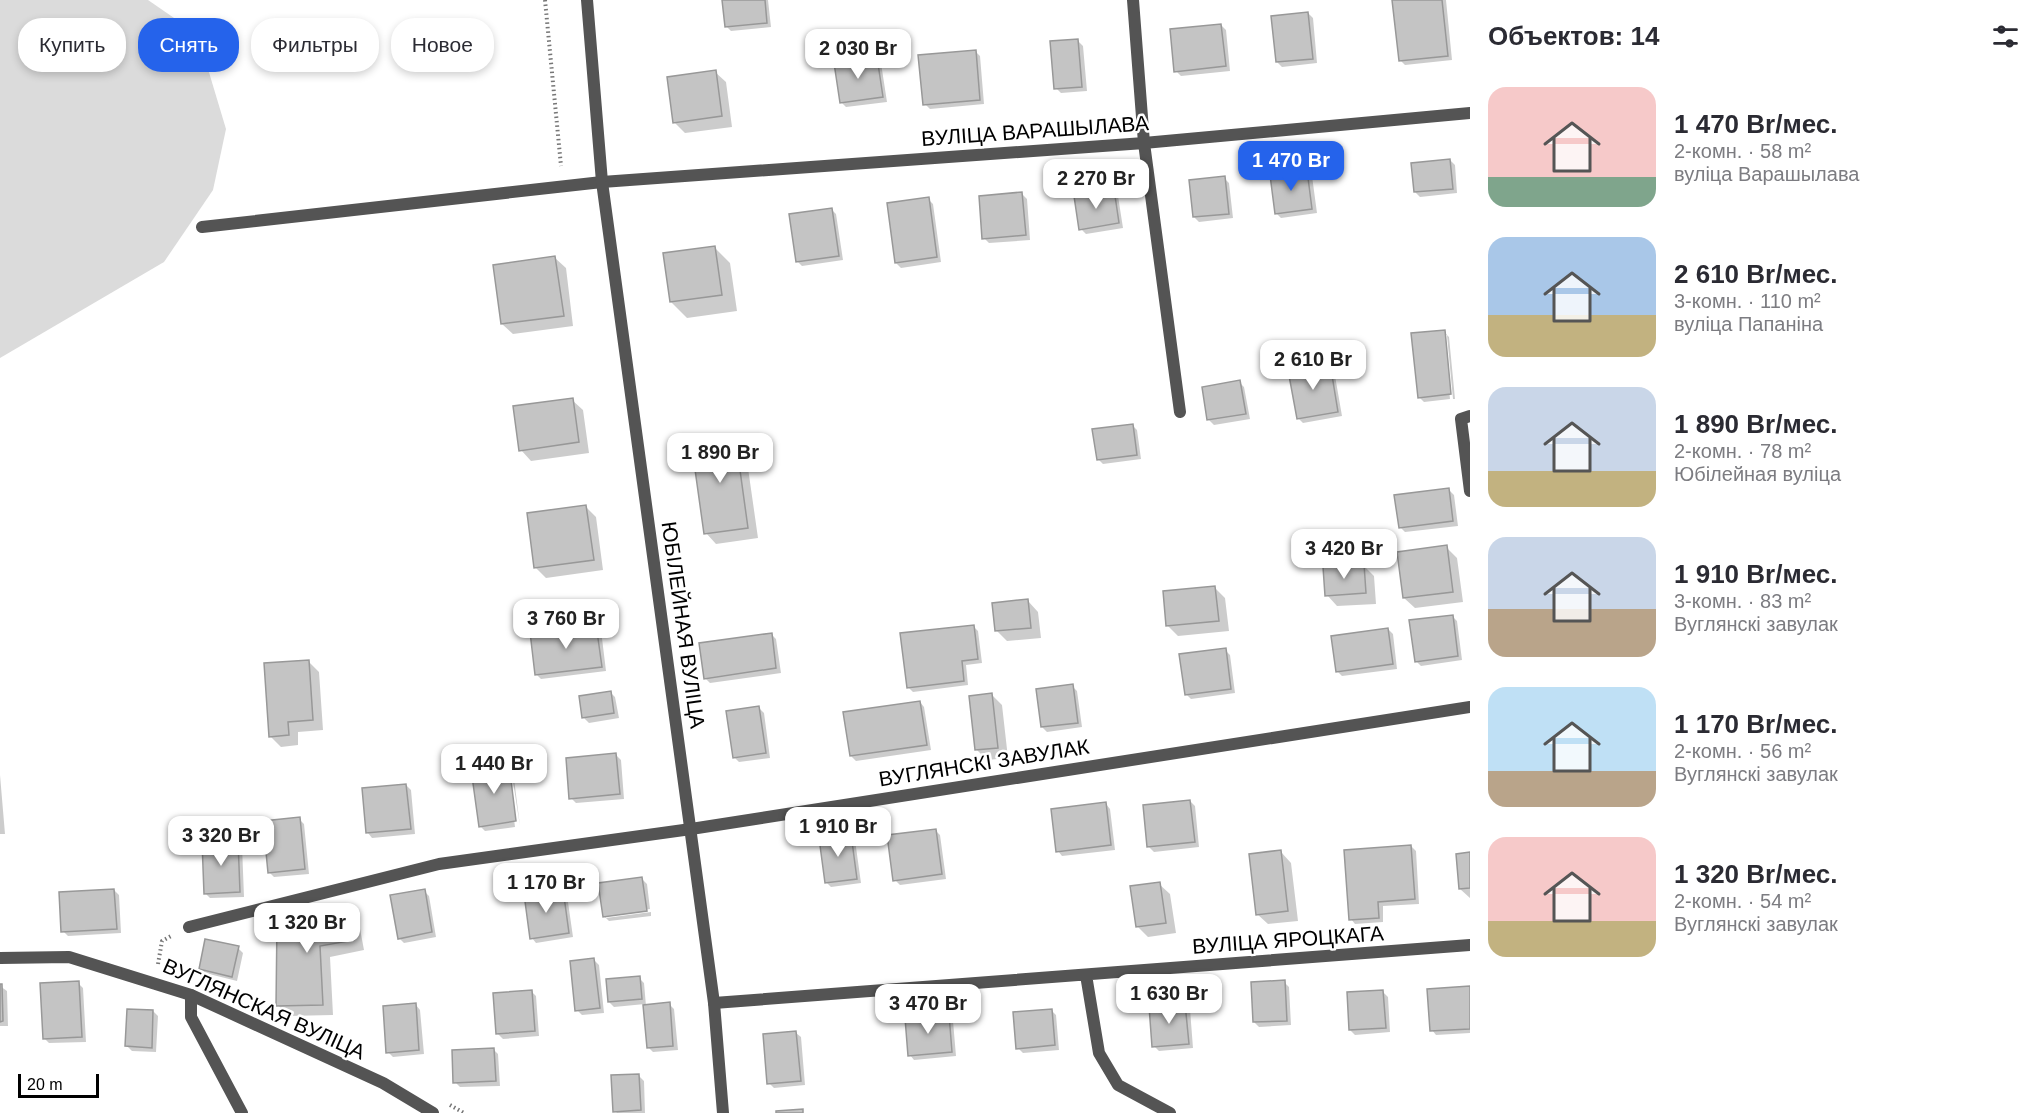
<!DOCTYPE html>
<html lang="ru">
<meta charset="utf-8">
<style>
body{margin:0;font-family:Arial,sans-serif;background:#f2f2f3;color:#2b2b33;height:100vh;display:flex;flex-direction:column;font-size:22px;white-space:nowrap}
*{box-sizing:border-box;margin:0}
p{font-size:20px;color:#7c7c81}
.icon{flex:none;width:33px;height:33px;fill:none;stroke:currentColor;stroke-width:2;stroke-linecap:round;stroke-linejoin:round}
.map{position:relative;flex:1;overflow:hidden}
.panel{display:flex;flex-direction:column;background:#fff;width:570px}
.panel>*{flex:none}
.guide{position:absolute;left:18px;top:18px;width:570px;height:54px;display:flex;gap:12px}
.scale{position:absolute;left:18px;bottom:15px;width:81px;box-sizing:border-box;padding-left:6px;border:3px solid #000;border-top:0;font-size:16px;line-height:21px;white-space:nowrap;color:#000;-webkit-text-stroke:4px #fff;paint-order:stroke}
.price{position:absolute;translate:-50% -51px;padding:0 14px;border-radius:12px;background:#fff;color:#222;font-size:20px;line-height:39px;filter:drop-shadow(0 2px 3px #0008)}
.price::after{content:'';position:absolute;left:50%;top:36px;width:18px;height:14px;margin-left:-9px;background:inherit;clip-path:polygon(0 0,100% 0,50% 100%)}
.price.current{background:#2563eb;color:#fff}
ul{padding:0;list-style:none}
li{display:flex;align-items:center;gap:18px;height:150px;padding:0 18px}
li span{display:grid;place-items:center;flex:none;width:168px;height:120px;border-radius:18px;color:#555}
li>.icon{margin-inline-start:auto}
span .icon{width:72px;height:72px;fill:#fffc;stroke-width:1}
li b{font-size:26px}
h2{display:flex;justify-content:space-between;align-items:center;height:72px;padding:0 18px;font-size:26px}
.pill{padding:0 21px;border-radius:24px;background:#fff;box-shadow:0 3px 9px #0003;font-size:21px;line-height:54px}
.pill.current{background:#2563eb;color:#fff}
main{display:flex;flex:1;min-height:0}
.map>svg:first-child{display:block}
.green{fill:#dbdbdb}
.shadow{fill:#0003}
.building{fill:#c4c4c4;stroke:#989898;stroke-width:1.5}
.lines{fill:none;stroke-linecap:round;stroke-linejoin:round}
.path{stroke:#767676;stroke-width:4;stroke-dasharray:1.5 3;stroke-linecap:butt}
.service{stroke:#545454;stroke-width:12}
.minor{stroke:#545454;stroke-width:12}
.tertiary{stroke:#545454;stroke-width:12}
.labels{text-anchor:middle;stroke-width:5;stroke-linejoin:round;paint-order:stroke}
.street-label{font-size:21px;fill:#000;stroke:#fff}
</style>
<main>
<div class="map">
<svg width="1470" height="1113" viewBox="0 0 1470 1113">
<rect width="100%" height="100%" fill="#fff"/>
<!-- green -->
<path class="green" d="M0 0H148L177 20 208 69 226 129 213 190 164 262 0 358Z"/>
<!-- shadow -->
<path class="shadow" d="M723 0H768L771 27 731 31 726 26Z
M1394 0H1446L1452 60 1405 65 1400 60Z
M1308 13 1313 18 1317 63 1282 67 1277 62Z
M1221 25 1226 30 1230 71 1181 76 1176 71Z
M1078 41 1083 46 1087 91 1061 93 1056 88Z
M975 51 980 56 984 104 930 109 925 104Z
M876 59 881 63 887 102 846 107 841 102Z
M715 72 726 82 732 127 685 133 674 122Z
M1450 160 1455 165 1457 193 1420 197 1415 192Z
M1307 171 1312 176 1317 213 1281 218 1276 213Z
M1224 178 1229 183 1233 218 1199 222 1194 217Z
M1113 191 1118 196 1123 228 1086 234 1081 229Z
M1022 194 1027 199 1030 240 989 243 984 238Z
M928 199 933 204 941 262 901 268 896 263Z
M831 209 836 214 843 260 802 266 797 261Z
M714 247 730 263 737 311 687 318 671 302Z
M555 258 566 268 573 326 513 334 502 324Z
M1444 332 1449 337 1455 399H1453L1447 335H1444L1450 399 1424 402 1419 397Z
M1329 365 1334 370 1342 416 1303 423 1298 418Z
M1239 382 1244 387 1250 419 1214 425 1209 420 1204 388Z
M572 400 583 410 589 453 531 461 521 450Z
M1132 425 1137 430 1141 459 1103 464 1098 459Z
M735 436 745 447 758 538 716 544 706 533Z
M1449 490 1454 495 1458 526 1405 532 1400 527Z
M585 506 596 517 603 570 546 578 536 568Z
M1446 547 1457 558 1463 602 1415 608 1404 598Z
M1364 566 1374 576 1376 604 1337 606 1327 595Z
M1215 588 1225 598 1229 631 1178 636 1168 626Z
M1028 601 1038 612 1041 638 1007 641 996 630Z
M1452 616 1457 621 1462 660 1421 666 1416 661Z
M596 625 601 630 606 671 541 679 536 674Z
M973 626 978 631 982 663 966 665 968 685 913 692 908 687Z
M1388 629 1393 634 1397 669 1342 676 1337 671Z
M771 634 776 639 781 673 710 683 705 678Z
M1225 650 1230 655 1235 693 1191 699 1186 694Z
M309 662 319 672 323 730 298 732V745L281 747 270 736Z
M1072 686 1077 691 1082 727 1047 732 1042 727Z
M610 692 615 697 619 718 589 723 584 718Z
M992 695 1002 705 1008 758 987 760 977 750Z
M920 702 924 707 931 750 856 761 851 756Z
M759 708 764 713 770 758 739 762 734 757Z
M616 755 621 760 624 799 576 803 571 798Z
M508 766 513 771 520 826 511 769H508L515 827 485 831 480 826Z
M0 775 5 834H0Z
M406 785 411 790 415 834 372 838 368 833Z
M1190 801 1195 806 1199 847 1154 852 1149 847Z
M1106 804 1110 809 1115 850 1062 856 1058 851Z
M299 819 304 824 309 874 274 877 269 872Z
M935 830 940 835 946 879 900 885 895 880Z
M850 835 855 840 861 883 831 887 826 882Z
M237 841 242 846 244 897 210 898 205 893Z
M1411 846 1416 851 1419 904 1383 906V922L1355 924 1351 919Z
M1281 852 1291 863 1298 921 1268 924 1257 914Z
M1470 854V898L1460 889Z
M642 879 647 884 650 909 606 915V918L651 912V916L609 921 604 916Z
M1159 884 1170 894 1176 933 1148 937 1138 927Z
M114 890 119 895 121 933 68 936 63 931Z
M562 890 567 895 573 937 536 943 532 938Z
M424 891 429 896 436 937 404 943 399 938Z
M348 907 358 918 364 950 330 957 333 1015 288 1016 278 1005Z
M238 948 243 953 237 981 205 973 200 969Z
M594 960 599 965 604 1013 582 1015 577 1010Z
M639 978 644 983 646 1006 669 1004 674 1009 678 1050 653 1052 648 1047 645 1004 614 1007 609 1002Z
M1284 982 1289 987 1291 1025 1259 1027 1254 1022Z
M78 983 83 988 86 1042 49 1043 44 1038Z
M0 986 7 991 8 1026H0Z
M1470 988V1033L1436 1035 1432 1030Z
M531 991 536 996 539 1036 503 1039 498 1034Z
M1383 992 1388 997 1390 1032 1355 1035 1350 1030Z
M1185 1004 1190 1009 1193 1048 1159 1051 1154 1046Z
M416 1005 420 1010 424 1054 393 1057 388 1052Z
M1051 1010 1056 1015 1059 1050 1023 1053 1018 1048Z
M153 1011 158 1016 156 1052 132 1051 127 1046Z
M948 1016 953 1021 956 1056 914 1060 910 1055Z
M796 1033 801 1037 805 1085 774 1088 769 1083Z
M493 1049 498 1054 500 1086 460 1087 455 1082Z
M639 1076 644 1081 645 1113H617L615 1111Z"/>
<!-- building -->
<path class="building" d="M722 0H765L767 23 725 27Z
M1392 0H1442L1448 56 1399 61Z
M1308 12 1313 59 1276 62 1271 16Z
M1221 24 1226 66 1174 72 1170 29Z
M1078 39 1082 87 1054 89 1050 41Z
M976 50 980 100 923 105 918 55Z
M877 57 883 97 840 103 834 63Z
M716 70 722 116 673 123 667 77Z
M1450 159 1453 189 1414 192 1411 163Z
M1307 170 1312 209 1275 214 1270 175Z
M1225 176 1229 214 1193 217 1189 180Z
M1114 189 1119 223 1079 230 1074 196Z
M1022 192 1026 235 982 239 979 196Z
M929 197 937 257 895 263 887 203Z
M832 208 839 256 796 262 789 214Z
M715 246 722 295 670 302 663 253Z
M555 256 564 316 501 324 493 265Z
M1445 330 1451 394 1418 398 1411 333Z
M1330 363 1338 412 1297 419 1288 370Z
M1240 380 1246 414 1207 420 1202 387Z
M573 398 579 442 519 451 513 406Z
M1133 424 1137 455 1097 460 1092 429Z
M735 434 748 528 704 534 691 441Z
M1449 488 1453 521 1399 528 1394 495Z
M586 505 594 560 534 568 527 513Z
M1447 545 1453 592 1403 598 1397 552Z
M1364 564 1366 593 1325 596 1323 567Z
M1215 586 1219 621 1166 626 1163 591Z
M1028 599 1031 628 995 631 992 603Z
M1453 615 1458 656 1415 662 1409 620Z
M596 624 602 667 535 675 530 632Z
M974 625 978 659 962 661 964 681 907 688 900 633Z
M1388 628 1393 664 1336 672 1331 636Z
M772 633 776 668 704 679 699 643Z
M1226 648 1231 689 1185 695 1179 654Z
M309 660 313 720 288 722 289 735 269 737 264 663Z
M1073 684 1078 723 1041 727 1036 689Z
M611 691 614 713 582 718 579 696Z
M992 693 998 748 975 750 969 696Z
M920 701 927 745 850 756 843 712Z
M759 706 766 753 733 758 726 711Z
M616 753 620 794 569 799 566 758Z
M509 764 516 821 479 827 471 769Z
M406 784 411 829 366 833 362 788Z
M1190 800 1195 842 1147 847 1143 805Z
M1106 802 1111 845 1056 852 1051 809Z
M300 817 305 869 268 873 263 821Z
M936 829 942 874 893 881 887 835Z
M851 834 857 879 825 883 819 838Z
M238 840 240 892 204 894 202 841Z
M1411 845 1415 899 1378 902 1379 918 1349 920 1344 850Z
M1281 850 1288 911 1256 915 1249 854Z
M1470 852V888L1459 889 1456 854Z
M642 877 647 911 603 917 598 883Z
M1160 882 1166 923 1136 927 1130 886Z
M114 889 117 929 61 932 59 892Z
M425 889 432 932 398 939 390 895Z
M563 889 569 933 530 939 524 894Z
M348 906 354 940 320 946 323 1005 276 1006 277 921Z
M205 939 239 946 232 977 199 969Z
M594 958 600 1008 575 1011 570 961Z
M640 976 642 999 608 1002 606 979Z
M1285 980 1287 1021 1253 1022 1251 982Z
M79 981 82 1037 43 1039 40 983Z
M0 984H2L3 1021 0 1022Z
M1470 986V1029L1430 1031 1427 989Z
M532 990 535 1031 496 1034 493 993Z
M1383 990 1386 1028 1349 1030 1347 992Z
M670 1002 673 1046 647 1048 643 1005Z
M416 1003 419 1050 386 1053 383 1006Z
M1185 1003 1189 1044 1152 1047 1149 1006Z
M127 1009 153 1010 152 1048 125 1046Z
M1052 1009 1055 1045 1016 1049 1013 1012Z
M949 1014 952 1052 908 1056 905 1018Z
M796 1031 801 1081 767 1084 763 1034Z
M494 1048 496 1081 453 1083 452 1050Z
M639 1074 641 1110 613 1112 611 1075Z
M803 1109V1113H776V1111Z"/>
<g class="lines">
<!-- path -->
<path class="path" d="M545 0 561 166
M158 964 162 941 173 935
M450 1105 464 1113"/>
<!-- service -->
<path class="service" d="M202 227 602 182
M1470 416 1461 419 1470 491
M191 995V1017L242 1113"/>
<!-- minor -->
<path class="minor" d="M1133 0 1144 143 1180 412
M602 182 1144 143 1470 113
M189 927 439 864 691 829 1470 707
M1086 975 1099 1053 1118 1085 1170 1113
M714 1003 1470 945"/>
<!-- tertiary -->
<path class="tertiary" d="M587 0 602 182 714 1003 723 1113
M0 958 69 957 191 995 383 1083 433 1113"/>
</g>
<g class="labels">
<!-- street labels -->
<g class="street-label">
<text transform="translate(1035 131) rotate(-4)" y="7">ВУЛІЦА ВАРАШЫЛАВА</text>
<text transform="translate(683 625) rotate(82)" y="7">ЮБІЛЕЙНАЯ ВУЛІЦА</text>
<text transform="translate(984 763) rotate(-9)" y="7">ВУГЛЯНСКІ ЗАВУЛАК</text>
<text transform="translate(1288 940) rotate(-4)" y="7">ВУЛІЦА ЯРОЦКАГА</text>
<text transform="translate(264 1009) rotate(24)" y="7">ВУГЛЯНСКАЯ ВУЛІЦА</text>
</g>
</g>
</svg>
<div class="scale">20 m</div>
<b class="price" style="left:858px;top:80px">2 030 Br</b>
<b class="price current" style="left:1291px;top:192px">1 470 Br</b>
<b class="price" style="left:1096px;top:210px">2 270 Br</b>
<b class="price" style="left:1313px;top:391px">2 610 Br</b>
<b class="price" style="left:720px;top:484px">1 890 Br</b>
<b class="price" style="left:1344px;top:580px">3 420 Br</b>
<b class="price" style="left:566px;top:650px">3 760 Br</b>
<b class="price" style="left:494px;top:795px">1 440 Br</b>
<b class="price" style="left:838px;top:858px">1 910 Br</b>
<b class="price" style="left:221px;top:867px">3 320 Br</b>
<b class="price" style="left:546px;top:914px">1 170 Br</b>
<b class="price" style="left:307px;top:954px">1 320 Br</b>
<b class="price" style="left:1169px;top:1025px">1 630 Br</b>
<b class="price" style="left:928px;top:1035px">3 470 Br</b>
<div class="guide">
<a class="pill">Купить</a>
<a class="pill current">Снять</a>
<a class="pill">Фильтры</a>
<a class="pill">Новое</a>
</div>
</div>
<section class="panel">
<h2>Объектов: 14<svg class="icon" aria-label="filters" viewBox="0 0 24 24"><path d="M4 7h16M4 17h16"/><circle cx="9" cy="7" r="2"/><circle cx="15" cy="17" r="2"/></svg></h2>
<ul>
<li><span style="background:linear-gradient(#f6c9c9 75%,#7fa58c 0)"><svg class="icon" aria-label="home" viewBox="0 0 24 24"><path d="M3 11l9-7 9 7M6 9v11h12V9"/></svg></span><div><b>1 470 Br/мес.</b><p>2-комн. · 58 m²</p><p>вуліца Варашылава</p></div></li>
<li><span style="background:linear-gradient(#a9c7e8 65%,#c2b280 0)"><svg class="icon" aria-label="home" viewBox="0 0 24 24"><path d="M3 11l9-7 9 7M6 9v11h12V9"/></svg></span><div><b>2 610 Br/мес.</b><p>3-комн. · 110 m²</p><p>вуліца Папаніна</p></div></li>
<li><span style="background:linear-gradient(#c9d6e8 70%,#c2b280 0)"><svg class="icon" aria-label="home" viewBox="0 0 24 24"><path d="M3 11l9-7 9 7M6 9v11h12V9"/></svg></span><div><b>1 890 Br/мес.</b><p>2-комн. · 78 m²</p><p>Юбілейная вуліца</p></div></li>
<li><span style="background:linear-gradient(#c9d6e8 60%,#b9a48a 0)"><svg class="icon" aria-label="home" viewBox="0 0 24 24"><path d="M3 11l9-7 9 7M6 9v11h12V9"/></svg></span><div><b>1 910 Br/мес.</b><p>3-комн. · 83 m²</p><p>Вуглянскі завулак</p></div></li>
<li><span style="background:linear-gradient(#bfe0f5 70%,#b9a48a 0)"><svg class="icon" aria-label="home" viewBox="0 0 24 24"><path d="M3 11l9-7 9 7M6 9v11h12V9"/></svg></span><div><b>1 170 Br/мес.</b><p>2-комн. · 56 m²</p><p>Вуглянскі завулак</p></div></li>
<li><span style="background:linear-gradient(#f6c9c9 70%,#c2b280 0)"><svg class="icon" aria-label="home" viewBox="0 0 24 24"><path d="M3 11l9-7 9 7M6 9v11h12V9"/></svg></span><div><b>1 320 Br/мес.</b><p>2-комн. · 54 m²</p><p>Вуглянскі завулак</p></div></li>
</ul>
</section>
</main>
